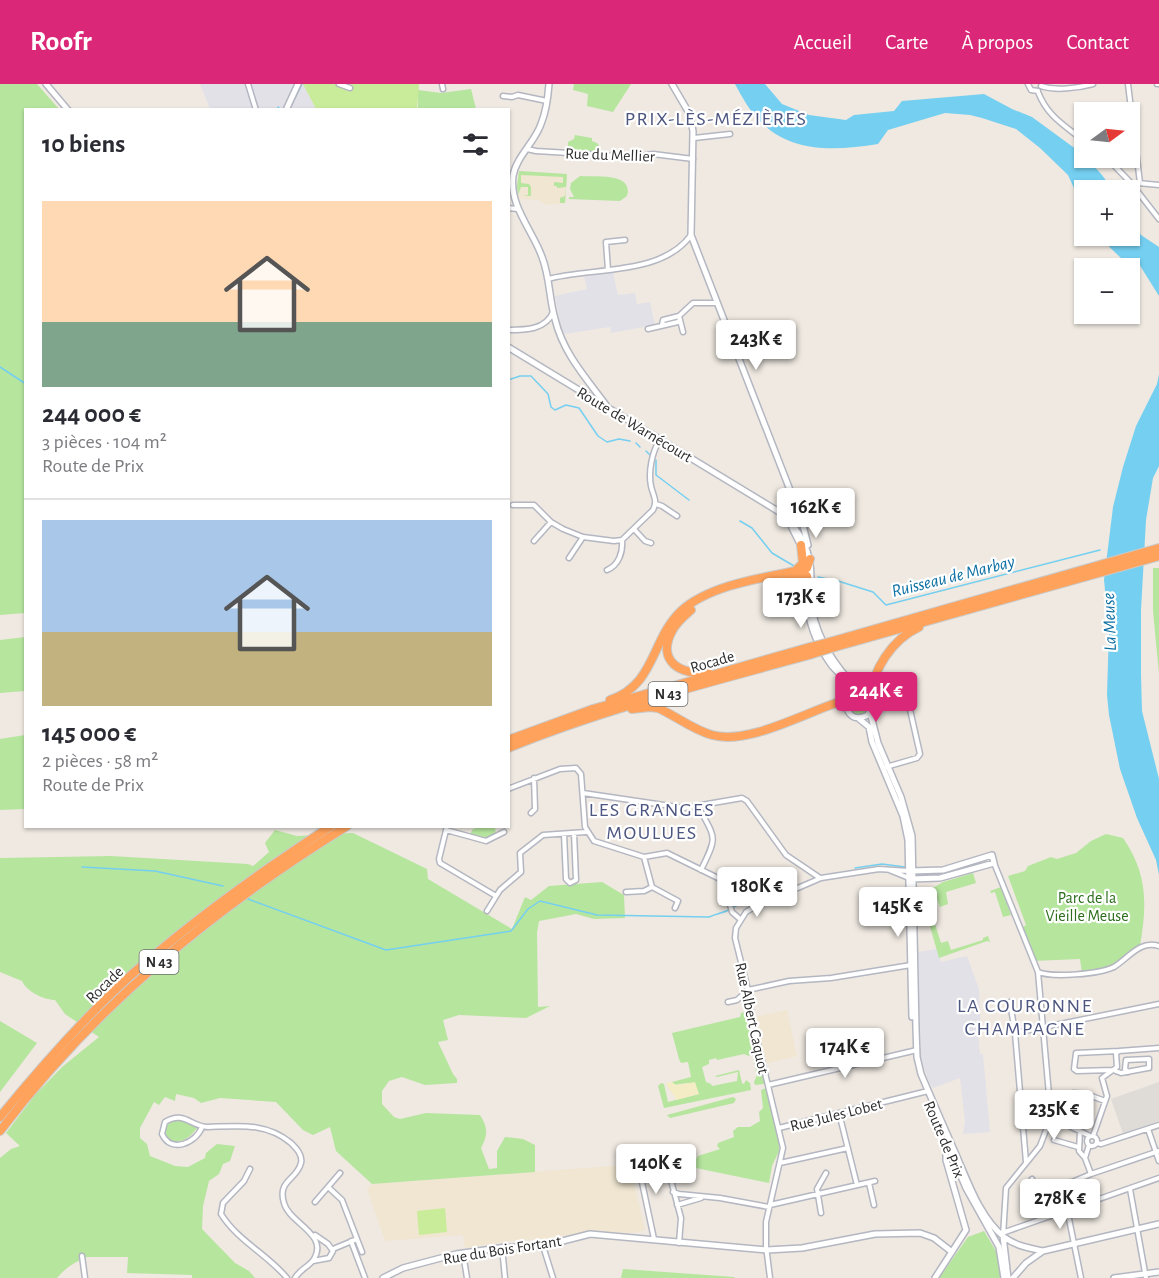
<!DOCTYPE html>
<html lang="fr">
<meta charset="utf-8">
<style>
body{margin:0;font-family:"Alegreya Sans",sans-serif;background:#f2f2f3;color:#2b2b33;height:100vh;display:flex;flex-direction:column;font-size:22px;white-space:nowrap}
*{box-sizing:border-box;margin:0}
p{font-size:20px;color:#7c7c81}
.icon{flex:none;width:33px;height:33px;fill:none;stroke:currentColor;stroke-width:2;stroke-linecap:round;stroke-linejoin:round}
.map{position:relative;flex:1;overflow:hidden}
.sheet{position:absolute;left:24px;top:24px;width:486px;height:720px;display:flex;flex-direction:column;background:#fff;border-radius:0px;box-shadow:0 2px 4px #0004}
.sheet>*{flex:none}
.needle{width:39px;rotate:75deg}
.buttons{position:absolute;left:1074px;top:18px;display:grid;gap:12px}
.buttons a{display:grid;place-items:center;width:66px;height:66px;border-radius:0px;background:#fff;box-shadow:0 2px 4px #0004;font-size:30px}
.price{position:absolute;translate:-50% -51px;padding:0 14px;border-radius:6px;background:#fff;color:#222;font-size:20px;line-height:39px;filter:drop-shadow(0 2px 3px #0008)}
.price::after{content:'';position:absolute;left:50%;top:36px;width:18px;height:14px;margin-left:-9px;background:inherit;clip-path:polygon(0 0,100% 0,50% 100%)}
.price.active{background:#db2777;color:#fff}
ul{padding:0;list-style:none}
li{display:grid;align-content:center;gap:12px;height:318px;padding:0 18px}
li+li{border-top:2px solid #e1e1e2}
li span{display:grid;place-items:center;height:186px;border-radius:0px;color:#555}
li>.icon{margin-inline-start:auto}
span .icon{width:108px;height:108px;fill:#fffc;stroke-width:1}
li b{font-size:26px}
h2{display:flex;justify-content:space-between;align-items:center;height:72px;padding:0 18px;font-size:26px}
header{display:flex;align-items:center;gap:36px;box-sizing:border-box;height:84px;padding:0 30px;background:#db2777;color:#fff}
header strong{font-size:28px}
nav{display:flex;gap:33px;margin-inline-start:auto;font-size:21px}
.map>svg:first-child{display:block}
.industrial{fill:#e3e1e8}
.education{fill:#f0e6d1}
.green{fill:#b6e59e}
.sand{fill:#f3ecc5}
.pitch{fill:#c9ec9a}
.plaza{fill:#dfdcd8}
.water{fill:#75cff0}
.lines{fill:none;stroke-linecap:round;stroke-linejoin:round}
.stream{stroke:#75cff0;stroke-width:1.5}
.street-casing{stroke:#b4b7c1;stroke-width:7}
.secondary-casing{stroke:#b4b7c1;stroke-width:8}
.highway-casing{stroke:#c9c9c9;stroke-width:10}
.street{stroke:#fff;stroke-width:4}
.secondary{stroke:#fff;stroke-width:5}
.highway{stroke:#ffa35c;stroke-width:8}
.highway-bridge-casing{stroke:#c9c9c9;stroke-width:10;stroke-linecap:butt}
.highway-bridge{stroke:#ffa35c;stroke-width:8}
.labels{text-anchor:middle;stroke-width:4.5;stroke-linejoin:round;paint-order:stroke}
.shield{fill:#fff;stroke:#6d6d6d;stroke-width:1.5}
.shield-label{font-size:15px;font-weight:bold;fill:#2e2e2e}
.street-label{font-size:16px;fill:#2e2e2e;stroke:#fff}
.park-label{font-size:16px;fill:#2c6e1b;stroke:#fff}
.water-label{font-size:18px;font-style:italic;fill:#0d6fa3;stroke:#fff}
.quarter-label{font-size:20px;letter-spacing:1.5px;fill:#4d5680;stroke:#fff}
</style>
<header>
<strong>Roofr</strong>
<nav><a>Accueil</a><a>Carte</a><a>À propos</a><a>Contact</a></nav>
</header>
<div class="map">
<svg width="1159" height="1194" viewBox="0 0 1159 1194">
<rect width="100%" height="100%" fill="#efe9e1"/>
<!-- industrial -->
<path class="industrial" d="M200 0H303L316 25H210Z
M613 188 618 211 635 209 637 220 650 218 655 241 611 249 610 243 564 250 560 240 555 212 587 205 584 192Z
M937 865 941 878 967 872 979 905 981 948 978 950 980 970H983L990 1048 963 1050 965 1037 960 994 933 1004 929 999 921 974 917 868Z"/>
<!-- education -->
<path class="education" d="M519 87 567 90 565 119 546 121 539 116 519 115 517 102Z
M787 926 797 972 765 980 754 933Z
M625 1081 630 1083 645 1146 632 1149 591 1147 548 1155 518 1156 465 1164 463 1151 385 1157 367 1105 372 1100Z"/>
<!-- green -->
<path class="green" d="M0 0H37L59 25 26 26V360L24 369H26L25 529 0 531Z
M574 0H631L613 28 587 22 588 10 573 6Z
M471 5 476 25 418 26V6L441 9Z
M575 51 592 54V57L597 59 603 68 568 67V58L574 55Z
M519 87 567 90 565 119H560V114L565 112 566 103 557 104V102H554V98L563 99V93L521 91V99L529 100 531 103V112H523L528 111V103H521L518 111 517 102Z
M580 92C595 93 634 88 627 112L620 117 569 115V113H574L570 105 571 99Z
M1153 484H1159V590L1153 527Z
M25 553V607L0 609V556Z
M849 621a10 10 0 1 1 20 0a10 10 0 1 1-20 0Z
M25 651V725L0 726V655Z
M484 742 495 743 496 750C487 757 480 754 470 750L473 745Z
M275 746 297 752 353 749 427 785 428 795 512 845 525 813 531 816 549 802 602 798 624 811 625 834 594 835 576 830 539 837 537 849 538 923 550 922 526 934 459 931 443 936 448 956 438 958 453 990 457 995V999L425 1001 402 993 389 997 382 1007V1020L394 1033 400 1035 426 1029 480 1031C488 1043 488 1051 481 1064L489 1085 497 1084V1067L505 1053 523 1055 535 1061V1088L372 1100 336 1067 330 1043 313 1051 303 1046 276 1018 220 1014 201 1019 194 1014 176 1010 175 1017 165 1013 159 1021 154 1018 140 1044V1054L147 1060 150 1072 175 1082 188 1083 205 1074 206 1069 217 1060 235 1062 230 1077 223 1080 219 1090 209 1097 203 1122 202 1145 235 1179 249 1187 255 1194H192V1191L127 1189 128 1173H87C76 1177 64 1185 57 1194H0V1074L11 1065 20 1062 6 1049 35 1011 62 983 99 953 65 930 55 916C44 916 26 907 22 897L0 888V774L111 772 248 780 253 782 269 768 265 759Z
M1106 750 1123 754C1148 790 1147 821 1140 862L1114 883 1082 889 1080 875 1032 877 1020 845 1026 841 1008 792 1025 787 1028 782 1051 773 1057 775 1076 769 1091 757Z
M973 789 976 799 946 808 948 820 940 823 936 812 927 815 941 859 948 857 951 866 983 856V854L988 852 990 858 987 857 939 874 921 811 943 798Z
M1001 803 1011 831 1003 833 995 808 991 809 990 807Z
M748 927 747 938 752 945 765 1000 755 1001 754 998 757 991 752 969 749 972 744 970 717 976 716 974 709 976V980L702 983 706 998 711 1000 712 1002 737 997 738 988 717 993 715 992 739 986 742 999 744 1000 746 996 750 999 751 1006 664 1024 658 1002 661 999 664 1000 668 1018 699 1010 688 999 673 1001 672 998 691 993 688 978 681 979 679 975 672 949 740 933 741 929Z
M0 937 37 959 0 1008Z
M766 1004 779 1057V1067L772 1082 769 1099 691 1083 698 1072 720 1065 717 1062 718 1059 734 1053 733 1047 738 1043H750L760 1037 759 1028 763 1024 761 1006Z
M733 1013 736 1015 734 1019 670 1034 667 1031Z
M177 1036 191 1039 198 1043C189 1054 182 1061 167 1056 164 1045 165 1039 177 1036Z
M984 1147 996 1167 1001 1194H939L968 1153Z
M623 1185 734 1193 735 1194H621Z"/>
<!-- sand -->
<path class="sand" d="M672 998 676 1001 695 998 699 1010 676 1016C674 1009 668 1006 666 999Z"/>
<!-- pitch -->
<path class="pitch" d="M303 0H419L417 25H316Z
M445 1124 447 1148 419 1151 417 1127Z"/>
<!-- plaza -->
<path class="plaza" d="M1159 998V1037L1123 1050 1111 1015Z"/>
<!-- water -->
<path class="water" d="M735 0H765L782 20 809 31 846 36 854 31 894 27 902 17 984 10 1012 25 1032 33 1084 71 1102 91 1113 106H1084V126L1068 91 1040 64 1016 45 982 34 970 31 945 29 888 46 878 60C839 66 797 70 765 42 752 31 743 15 735 0Z
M1130 133 1141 151 1159 163V212L1139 180 1121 174 1098 152H1130Z
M1159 290V382L1153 394 1146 436 1141 526V591L1142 627 1159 695V791L1156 776 1137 734 1120 685 1109 631 1107 611 1109 546 1104 496 1113 423 1123 383 1136 342 1157 300Z"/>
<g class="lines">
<!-- stream -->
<path class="stream" d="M278 23 281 26
M289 26 302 0
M0 283 26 300
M508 296 520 292H531L548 310 551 323 555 326 566 321 579 324 598 352 607 358 619 355 630 357
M636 359 640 363
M646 367 650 371
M656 376V391L689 416
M740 437 752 444 772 469 794 482
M818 493 838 497 873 508 886 521 1100 466
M82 783 155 787 223 802
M855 784 882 780 905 783
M248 815 386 866 511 847 528 825 540 817 597 831 709 833C716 830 722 829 729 826
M733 823 764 810"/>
<defs>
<path id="street" d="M248 0 256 26
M339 0 350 4
M442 0 443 5
M1028 0 1031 6 1038 7
M1128 0 1140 99
M1157 0H1159
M1041 2C1055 7 1078 4 1093 0
M1038 8C1048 33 1064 41 1084 57
M503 12 512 13 518 11 547 17
M694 54 730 50
M527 65 536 67 635 73 653 70 693 75
M1107 74 1131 99 1159 135
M1138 99 1159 101
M508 124 518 125
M608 186 606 158 625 156
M548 195C592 183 662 192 691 151
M680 236 683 248
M662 241 663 236 679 232 693 219H717
M648 245 678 238 680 236 679 232
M508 246C525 246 546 246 553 228
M656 420 662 422 677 432
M513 421H534L551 438 563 445 583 453 614 457 622 456 653 426C658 416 653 412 651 402 648 388 652 368 660 355
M634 445 645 457 651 459
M534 457 551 438
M569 474 583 453
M607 486C619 481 623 468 622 456
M886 683 917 674 920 670 904 599 898 593
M508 705 560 685 576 684 581 690 585 743 594 757 644 773 667 769 720 795 725 803 732 828 740 835
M583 709 684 724 742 714 747 717 786 771 820 794
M698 722C716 756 718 751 701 786
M531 729 535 725 534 694
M447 742 439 775 440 779 496 812
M446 746 486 757 504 748
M564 750 566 795 570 799 576 796 574 749
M644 773 652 803 678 817 675 824
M994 779 1038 888 1051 1033 1040 1062 1006 1104 1003 1152
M889 786 909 794
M725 803 742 798 747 787
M626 808 644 807 652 803
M487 827 500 806 521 788 520 769 543 751 586 748
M1038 888C1053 894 1099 890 1114 883 1129 874 1139 856 1159 862
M728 918 737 916 748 906 789 897 831 894 911 881
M1010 918 1015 949 1026 1078
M1015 949 1159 920
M1119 967 1076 969 1074 985 1077 987 1113 986 1121 989 1148 984H1149V975L1126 976 1125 985 1128 988
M768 1001 917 966
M839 1029 857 1101
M202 1043C196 1059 171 1070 162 1050L165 1038C184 1026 191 1043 208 1043 238 1042 266 1038 291 1059 296 1064 303 1071 301 1079 297 1096 277 1096 284 1119 289 1139 329 1150 314 1175 309 1183 300 1185 295 1194
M779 1044 928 1007
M1148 1045 1159 1077
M1080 1047 1079 1067 1085 1074
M1090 1052 1065 1040 1062 1036 1064 1027 1073 1009 1086 1010 1105 1017
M1093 1052 1107 1012 1102 994 1117 983 1116 969 1119 967 1159 964
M1087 1057a5 5 0 1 1 10 0a5 5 0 1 1-10 0Z
M1054 1056 1078 1063
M1097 1059 1101 1060 1159 1041
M1089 1061 1085 1074 1091 1090 1159 1067
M636 1070 654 1155
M780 1079 848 1064
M250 1085 244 1097 223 1119 221 1130C238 1157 267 1170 287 1194
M668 1085 681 1134 679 1159
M1032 1095 1037 1106
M869 1099 874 1121
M1062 1099 1072 1098 1091 1090
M328 1103 340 1089
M1130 1105 1146 1194
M673 1108 679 1110 720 1114 769 1123
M1049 1111 1040 1115 1036 1109 1037 1106 1062 1099 1065 1115
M315 1118 328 1103 342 1116 357 1155 333 1165
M677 1121 701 1114
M770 1121 875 1097
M1067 1125 1081 1194
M1031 1127 1065 1115 1068 1125
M821 1129 817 1105 826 1089
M1005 1148 1159 1094
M357 1155 362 1168
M351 1157 365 1194
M543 1162 553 1194
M502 1163 505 1194
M463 1169 467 1194
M82 1172 85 1194
M313 1177 329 1174 333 1167 328 1160 315 1151
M770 1194 766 1162V1138L783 1064 752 935 748 906 735 854 736 844 746 828 756 822 821 794 879 785 909 787"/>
<path id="secondary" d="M46 0 68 26
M549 0C548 13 546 28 541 40 535 58 516 73 513 92 509 122 533 147 542 173 550 193 549 215 555 235 563 269 586 294 606 321
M672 0 689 29 693 47 691 151 802 437 808 461
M286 26 298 0
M508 263 781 429C803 449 812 470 811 499
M792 444 801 462
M807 507C806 534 816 560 832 582 837 588 844 593 848 600 853 611 841 622 851 631 856 636 862 634 868 631L872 620 869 612 861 608 850 612
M811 508C810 546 834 583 861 608
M870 628 878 659 901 713 912 752 916 945 917 973 921 990C932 1016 943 1041 954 1066 967 1095 979 1133 1004 1153 1016 1162 1029 1164 1043 1167
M858 634 869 643 872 658 903 732 908 756 912 933
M911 795 940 794 994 779 992 771 943 786 911 787
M949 1064 966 1104 999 1163 1004 1194
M1003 1152 1008 1194
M383 1194 403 1184 456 1170 499 1164 543 1162 590 1150 767 1166 802 1164 875 1150 920 1149 934 1154 952 1168
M935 1194 966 1146 946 1076V1058
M1013 1194 1026 1179 1043 1167 1159 1140
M1114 1194 1159 1188"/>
<path id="highway" d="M796 486 803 479 801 461
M798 490 807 484 810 475
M787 494H797L802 496 806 508
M691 526C684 532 676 539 672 547 656 577 681 592 708 588
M833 557 1159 464
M835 563 1159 472
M610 616C655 601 651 557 680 528 707 502 760 494 796 487L807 492 810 509
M871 616C871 586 893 555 919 543
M632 625 650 623 658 624C676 632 693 646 712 651 747 661 803 630 836 619L846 623
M508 656 593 625 810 563
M508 664C606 624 708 599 809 571
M0 1033C40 984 83 935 130 892 193 836 260 788 331 742
M0 1047C96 921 213 825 347 742"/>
</defs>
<!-- street casing -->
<use href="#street" class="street-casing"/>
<!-- secondary casing -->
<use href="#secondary" class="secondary-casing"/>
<!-- highway casing -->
<use href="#highway" class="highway-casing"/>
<!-- street -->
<use href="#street" class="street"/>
<!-- secondary -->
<use href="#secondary" class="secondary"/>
<!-- highway -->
<use href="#highway" class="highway"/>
<defs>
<path id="highway-bridge" d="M810 563 833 557
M809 571 835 563"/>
</defs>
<!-- highway-bridge casing -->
<use href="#highway-bridge" class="highway-bridge-casing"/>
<!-- highway-bridge -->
<use href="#highway-bridge" class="highway-bridge"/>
</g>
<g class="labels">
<!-- shield labels -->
<g class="shield">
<rect x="648.5" y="598" width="39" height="24" rx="4.5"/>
<rect x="139.5" y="866" width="39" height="24" rx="4.5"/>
</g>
<g class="shield-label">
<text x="668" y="615">N 43</text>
<text x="159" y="883">N 43</text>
</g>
<!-- street labels -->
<g class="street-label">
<text transform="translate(610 70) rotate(2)" y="6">Rue du Mellier</text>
<text transform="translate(635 340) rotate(31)" y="6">Route de Warnécourt</text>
<text transform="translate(712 577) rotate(-16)" y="6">Rocade</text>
<text transform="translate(104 900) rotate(-44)" y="6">Rocade</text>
<text transform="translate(753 934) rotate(78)" y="6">Rue Albert Caquot</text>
<text transform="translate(836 1030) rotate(-14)" y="6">Rue Jules Lobet</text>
<text transform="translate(945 1055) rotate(67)" y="6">Route de Prix</text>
<text transform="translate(502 1165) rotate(-9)" y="6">Rue du Bois Fortant</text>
</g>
<!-- park labels -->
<g class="park-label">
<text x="1087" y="819">Parc de la<tspan x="1087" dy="18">Vieille Meuse</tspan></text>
</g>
<!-- water labels -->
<g class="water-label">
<text transform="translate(953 492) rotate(-14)" y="6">Ruisseau de Marbay</text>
<text transform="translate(1109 538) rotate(-92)" y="6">La Meuse</text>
</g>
<!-- quarter labels -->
<g class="quarter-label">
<text x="716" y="41">PRIX-LÈS-MÉZIÈRES</text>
<text x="652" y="732">LES GRANGES<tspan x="652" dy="23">MOULUES</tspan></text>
<text x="1025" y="928">LA COURONNE<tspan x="1025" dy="23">CHAMPAGNE</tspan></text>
</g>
</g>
</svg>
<div class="buttons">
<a><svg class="needle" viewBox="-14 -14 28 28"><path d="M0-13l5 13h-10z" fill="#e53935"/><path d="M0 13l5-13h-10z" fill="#7c7c81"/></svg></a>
<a>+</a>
<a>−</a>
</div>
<b class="price" style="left:756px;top:287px">243K €</b>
<b class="price" style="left:816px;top:455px">162K €</b>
<b class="price" style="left:801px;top:545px">173K €</b>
<b class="price active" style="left:876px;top:639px">244K €</b>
<b class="price" style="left:757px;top:834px">180K €</b>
<b class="price" style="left:898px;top:854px">145K €</b>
<b class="price" style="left:845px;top:995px">174K €</b>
<b class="price" style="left:1054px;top:1057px">235K €</b>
<b class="price" style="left:656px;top:1111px">140K €</b>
<b class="price" style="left:1060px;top:1146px">278K €</b>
<section class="sheet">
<h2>10 biens<svg class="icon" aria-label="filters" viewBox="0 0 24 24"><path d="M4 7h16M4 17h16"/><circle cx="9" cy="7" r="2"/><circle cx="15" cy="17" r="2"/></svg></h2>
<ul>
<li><span style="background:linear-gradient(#ffd9b3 65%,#7fa58c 0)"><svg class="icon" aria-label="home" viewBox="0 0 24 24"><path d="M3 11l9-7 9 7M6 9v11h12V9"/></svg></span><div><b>244 000 €</b><p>3 pièces · 104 m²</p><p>Route de Prix</p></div></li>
<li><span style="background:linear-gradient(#a9c7e8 60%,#c2b280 0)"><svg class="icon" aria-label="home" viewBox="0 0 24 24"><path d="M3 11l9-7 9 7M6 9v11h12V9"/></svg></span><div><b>145 000 €</b><p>2 pièces · 58 m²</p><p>Route de Prix</p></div></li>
</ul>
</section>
</div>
